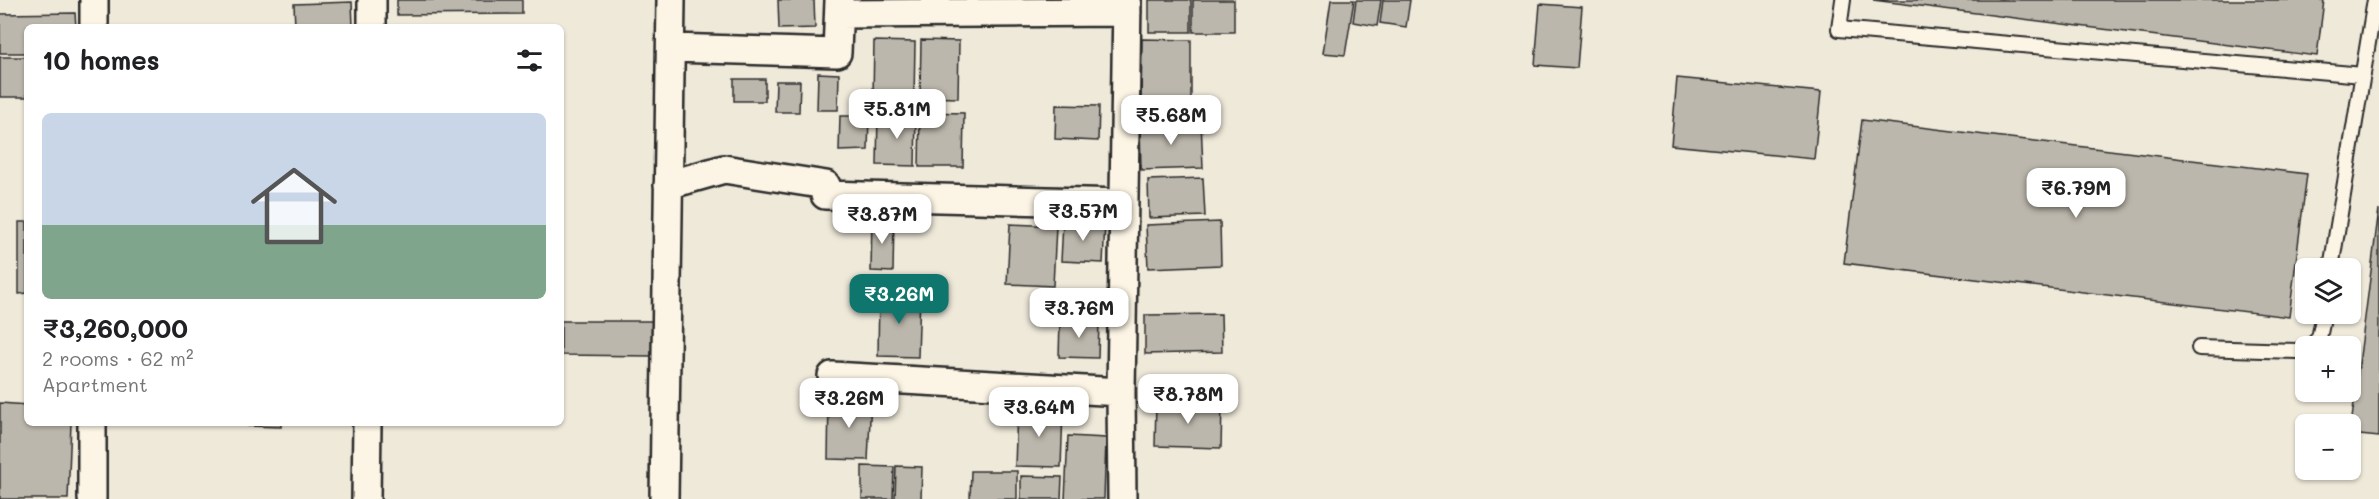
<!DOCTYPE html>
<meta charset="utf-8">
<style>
body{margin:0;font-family:Mali,sans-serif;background:#f2f2f2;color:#202124;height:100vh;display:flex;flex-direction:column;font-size:22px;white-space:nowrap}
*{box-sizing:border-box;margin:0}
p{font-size:20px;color:#757577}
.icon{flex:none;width:33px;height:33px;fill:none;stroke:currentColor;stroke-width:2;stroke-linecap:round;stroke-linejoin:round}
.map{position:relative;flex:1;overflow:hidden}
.drawer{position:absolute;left:24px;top:24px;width:540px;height:402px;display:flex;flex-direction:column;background:#fff;border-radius:9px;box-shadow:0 2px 4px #0004}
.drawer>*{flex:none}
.controls{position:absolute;left:2295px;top:258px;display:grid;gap:12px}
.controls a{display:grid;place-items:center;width:66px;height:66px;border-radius:9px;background:#fff;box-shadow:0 2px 4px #0004;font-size:30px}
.price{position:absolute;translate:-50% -51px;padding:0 14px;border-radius:12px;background:#fff;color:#222;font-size:20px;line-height:39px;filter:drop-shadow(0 2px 3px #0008)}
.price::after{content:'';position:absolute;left:50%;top:36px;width:18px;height:14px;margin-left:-9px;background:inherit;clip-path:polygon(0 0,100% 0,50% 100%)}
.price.selected{background:#0f766e;color:#fff}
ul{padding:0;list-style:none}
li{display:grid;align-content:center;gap:12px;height:318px;padding:0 18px}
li+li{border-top:2px solid #e0e0e0}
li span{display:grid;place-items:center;height:186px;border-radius:9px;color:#555}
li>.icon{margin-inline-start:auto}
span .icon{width:108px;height:108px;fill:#fffc;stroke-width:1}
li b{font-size:26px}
h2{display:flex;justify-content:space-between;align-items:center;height:72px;padding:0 18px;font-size:26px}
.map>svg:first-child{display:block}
.building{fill:#bcb7ac;stroke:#2b2b2b;stroke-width:1.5}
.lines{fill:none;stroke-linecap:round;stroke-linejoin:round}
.lane-casing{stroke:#2b2b2b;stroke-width:18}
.street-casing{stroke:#2b2b2b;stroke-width:32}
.lane{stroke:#fcf5e5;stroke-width:14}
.street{stroke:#fcf5e5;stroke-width:27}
</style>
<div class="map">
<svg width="2379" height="499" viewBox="0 0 2379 499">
<rect width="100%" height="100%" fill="#efe9da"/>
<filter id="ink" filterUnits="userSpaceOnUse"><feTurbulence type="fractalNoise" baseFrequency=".0167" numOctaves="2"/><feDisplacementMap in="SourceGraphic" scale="12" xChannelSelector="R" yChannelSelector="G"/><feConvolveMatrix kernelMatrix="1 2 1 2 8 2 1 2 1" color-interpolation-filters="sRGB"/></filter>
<g filter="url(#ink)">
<!-- building -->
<path class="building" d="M397 0H522V14L397 15Z
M778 0H814L815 28 779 29Z
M1149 0H1191V32H1149Z
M1193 0H1234V32H1193Z
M1331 0H1354L1345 55 1323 53Z
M1356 0H1381L1377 26 1353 22Z
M1383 0H1410L1406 27 1380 23Z
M1873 0H2324L2317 56Z
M352 2 353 27H295L294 4Z
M1540 4 1582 7 1577 68 1535 65Z
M75 13 76 27H27V53H0V14Z
M1142 39 1191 40V104H1141Z
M921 40 959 41 958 98 920 97Z
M874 41 915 42 914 99 873 98Z
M0 57H27V97H0Z
M818 73 839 74 838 110H817Z
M1677 78 1821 92 1814 159 1671 145Z
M734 79H765V101H734Z
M776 81H800L799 112H775Z
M1056 105 1099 106 1098 141 1055 139Z
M920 112 964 113 963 167H919Z
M878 113 916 114 915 166 877 165Z
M840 116H869L868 150 839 151Z
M1862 120 2307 174 2289 317 1844 263Z
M1201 121 1203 168 1141 170 1140 123Z
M1203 178 1205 216 1149 218 1148 180Z
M2379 209V437L2350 434Z
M872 217 894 218 893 272 871 271Z
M19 222H27V293L19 294Z
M1063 222 1105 223 1103 263 1061 261Z
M1220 222 1221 265 1148 268 1146 225Z
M1010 224 1056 226 1053 286 1007 284Z
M879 293 920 294 918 357 878 356Z
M1221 314 1222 352 1145 354V315Z
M1060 320 1099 321 1098 358 1059 357Z
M561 321H652V356L561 355Z
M829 398 871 399 868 460 828 459Z
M1156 402 1222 404 1221 448 1155 446Z
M0 403 27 405V423H71L68 499H0Z
M1017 409 1063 410 1061 467 1015 466Z
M249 423H281V427L248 426Z
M1068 436 1106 438 1104 499H1065Z
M862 466 894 467 893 499H862Z
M896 466 922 467 921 499H895Z
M971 471H1017V499H970Z
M1021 476 1062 477 1061 499H1021Z"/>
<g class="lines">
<defs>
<path id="lane" d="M1843 0 1839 29 2363 75
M2331 268 2375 0
M2311 346 2319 338 2324 314
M2199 348 2297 351 2306 348"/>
<path id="street" d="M840 14 1127 12
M94 27V0
M372 27V0
M671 48 837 53 839 0
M668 185 724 169 826 185
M825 195 1124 203
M832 376 1121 392
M92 499V423
M366 499 367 423
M664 499 671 0
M1122 499 1121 392 1127 0"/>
</defs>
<!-- lane casing -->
<use href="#lane" class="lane-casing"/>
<!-- street casing -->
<use href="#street" class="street-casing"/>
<!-- lane -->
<use href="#lane" class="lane"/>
<!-- street -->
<use href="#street" class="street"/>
</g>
</g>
</svg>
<div class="controls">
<a><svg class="icon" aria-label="layers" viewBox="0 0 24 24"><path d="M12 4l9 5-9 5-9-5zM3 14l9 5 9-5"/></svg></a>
<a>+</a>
<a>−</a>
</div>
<b class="price" style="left:897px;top:140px">₹5.81M</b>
<b class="price" style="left:1171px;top:146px">₹5.68M</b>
<b class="price" style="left:2076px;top:219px">₹6.79M</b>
<b class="price" style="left:1083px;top:242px">₹3.57M</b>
<b class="price" style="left:882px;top:245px">₹3.87M</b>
<b class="price selected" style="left:899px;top:325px">₹3.26M</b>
<b class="price" style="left:1079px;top:339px">₹3.76M</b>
<b class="price" style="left:1188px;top:425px">₹8.78M</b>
<b class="price" style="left:849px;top:429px">₹3.26M</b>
<b class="price" style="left:1039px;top:438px">₹3.64M</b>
<section class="drawer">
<h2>10 homes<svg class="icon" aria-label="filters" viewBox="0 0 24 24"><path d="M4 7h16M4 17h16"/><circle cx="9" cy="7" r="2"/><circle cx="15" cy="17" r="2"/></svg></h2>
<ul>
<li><span style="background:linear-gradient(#c9d6e8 60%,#7fa58c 0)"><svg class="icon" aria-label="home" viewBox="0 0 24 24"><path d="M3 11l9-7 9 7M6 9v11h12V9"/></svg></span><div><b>₹3,260,000</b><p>2 rooms · 62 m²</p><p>Apartment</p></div></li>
</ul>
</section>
</div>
